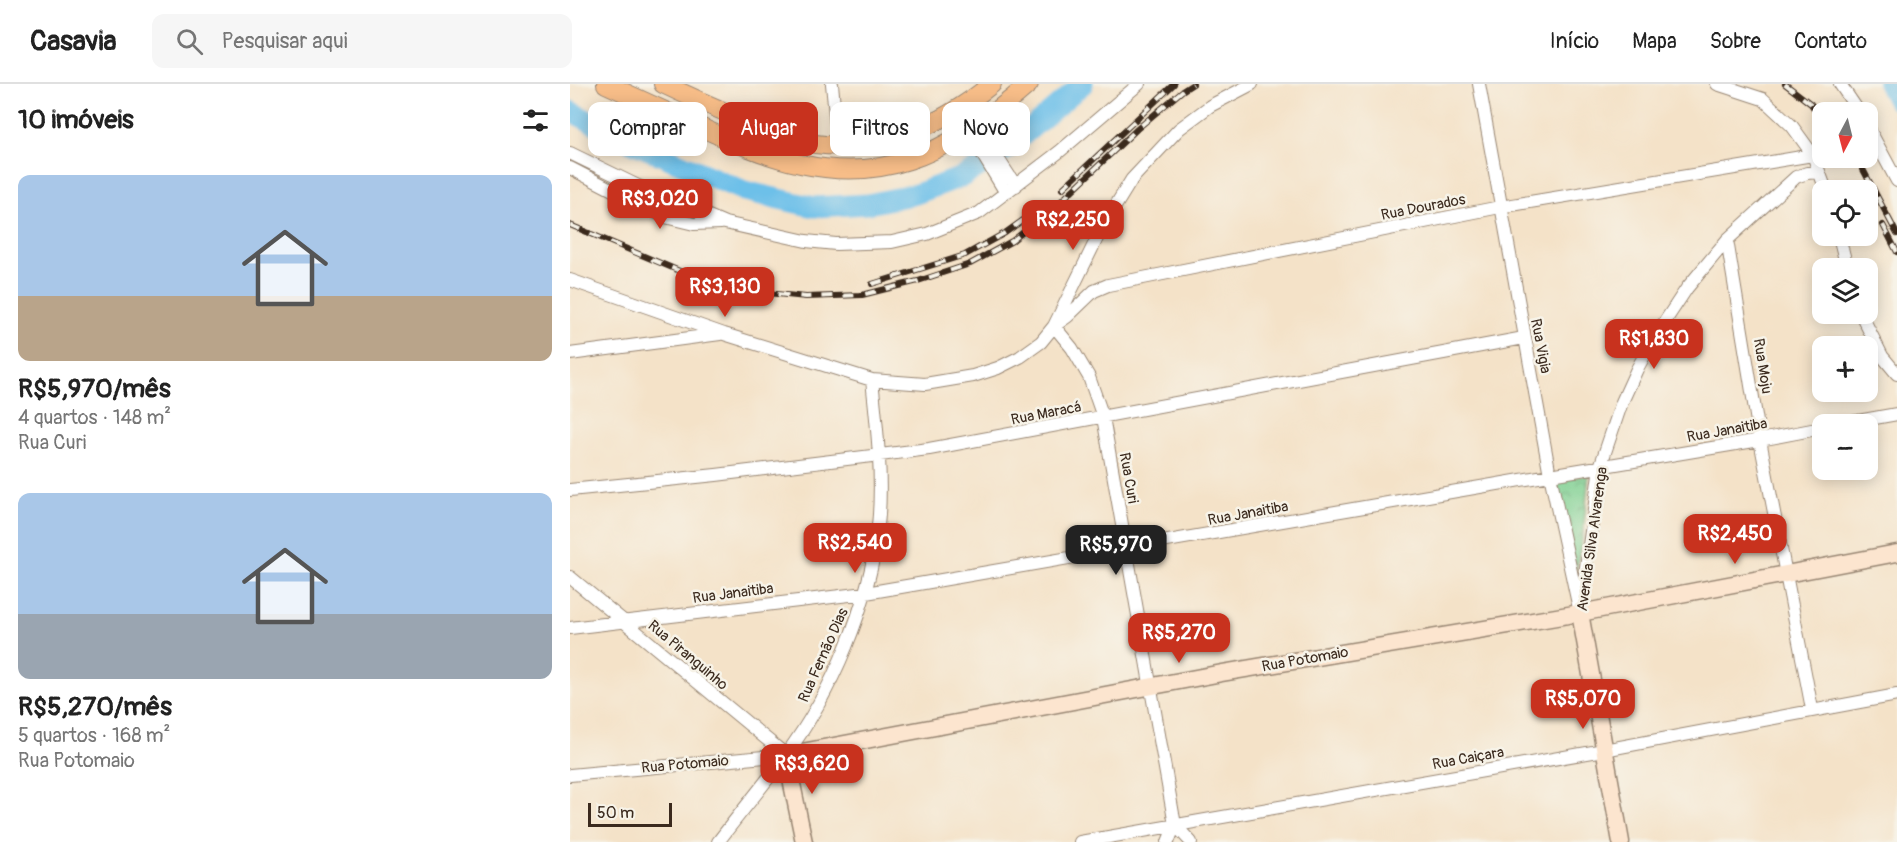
<!DOCTYPE html>
<html lang="pt">
<meta charset="utf-8">
<style>
body{margin:0;font-family:Pangolin,sans-serif;background:#f6f6f6;color:#222;height:100vh;display:flex;flex-direction:column;font-size:22px;white-space:nowrap}
*{box-sizing:border-box;margin:0}
p{font-size:20px;color:#767676}
.icon{flex:none;width:33px;height:33px;fill:none;stroke:currentColor;stroke-width:2;stroke-linecap:round;stroke-linejoin:round}
.map{position:relative;flex:1;overflow:hidden}
.sheet{display:flex;flex-direction:column;background:#fff;width:570px}
.sheet>*{flex:none}
.guide{position:absolute;left:18px;top:18px;width:570px;height:54px;display:flex;gap:12px}
.needle{width:39px;rotate:187deg}
.buttons{position:absolute;left:1242px;top:18px;display:grid;gap:12px}
.buttons a{display:grid;place-items:center;width:66px;height:66px;border-radius:12px;background:#fff;box-shadow:0 3px 15px #0003;font-size:30px}
.scale{position:absolute;left:18px;bottom:15px;width:84px;box-sizing:border-box;padding-left:6px;border:3px solid #3b2a1e;border-top:0;font-size:16px;line-height:21px;white-space:nowrap;color:#3b2a1e;-webkit-text-stroke:4px #f7f3e8;paint-order:stroke}
.price{position:absolute;translate:-50% -51px;padding:0 14px;border-radius:12px;background:#c8321e;color:#fff;font-size:20px;line-height:39px;filter:drop-shadow(0 2px 3px #0008)}
.price::after{content:'';position:absolute;left:50%;top:36px;width:18px;height:14px;margin-left:-9px;background:inherit;clip-path:polygon(0 0,100% 0,50% 100%)}
.price.active{background:#222;color:#fff}
ul{padding:0;list-style:none}
li{display:grid;align-content:center;gap:12px;height:318px;padding:0 18px}
li span{display:grid;place-items:center;height:186px;border-radius:12px;color:#555}
li>.icon{margin-inline-start:auto}
span .icon{width:108px;height:108px;fill:#fffc;stroke-width:1}
li b{font-size:26px}
h2{display:flex;justify-content:space-between;align-items:center;height:72px;padding:0 18px;font-size:26px}
.pill{padding:0 21px;border-radius:12px;background:#fff;box-shadow:0 3px 15px #0003;font-size:21px;line-height:54px}
.pill.active{background:#c8321e;color:#fff}
header{display:flex;align-items:center;gap:36px;box-sizing:border-box;height:84px;padding:0 30px;background:#fff;border-bottom:2px solid #e0e0e0}
header strong{font-size:28px}
nav{display:flex;gap:33px;margin-inline-start:auto;font-size:21px}
.search{width:420px;height:54px;background:#f6f6f6;display:flex;align-items:center;gap:15px;box-sizing:border-box;padding:0 21px;border-radius:12px;color:#767676;font-size:22px}
main{display:flex;flex:1;min-height:0}
.map>svg:first-child{display:block}
.park{fill:url(#park-crowns);stroke:#5c7d58;stroke-width:1.5}
.lines{fill:none;stroke-linecap:round;stroke-linejoin:round}
.river{stroke:#6dc0e9;stroke-width:21}
.street-casing{stroke:#988673;stroke-width:14}
.secondary-casing{stroke:#988673;stroke-width:19}
.primary-casing{stroke:#988673;stroke-width:20}
.street{stroke:#fff;stroke-width:12}
.secondary{stroke:#fce5cf;stroke-width:16}
.primary{stroke:#f7bd88;stroke-width:18}
.rail-casing{stroke:#3b2a1e;stroke-width:6}
.rail{stroke:#f7f3e8;stroke-width:4;stroke-dasharray:11;stroke-linecap:butt}
.labels{text-anchor:middle;stroke-width:5;stroke-linejoin:round;paint-order:stroke}
.street-label{font-size:15px;fill:#3b2a1e;stroke:#f7f3e8}
</style>
<header>
<strong>Casavia</strong>
<div class="search"><svg class="icon" aria-label="search" viewBox="0 0 24 24"><circle cx="10" cy="10" r="6"/><path d="M15 15l6 6"/></svg>Pesquisar aqui</div>
<nav><a>Início</a><a>Mapa</a><a>Sobre</a><a>Contato</a></nav>
</header>
<main>
<section class="sheet">
<h2>10 imóveis<svg class="icon" aria-label="filters" viewBox="0 0 24 24"><path d="M4 7h16M4 17h16"/><circle cx="9" cy="7" r="2"/><circle cx="15" cy="17" r="2"/></svg></h2>
<ul>
<li><span style="background:linear-gradient(#a9c7e8 65%,#b9a48a 0)"><svg class="icon" aria-label="home" viewBox="0 0 24 24"><path d="M3 11l9-7 9 7M6 9v11h12V9"/></svg></span><div><b>R$5,970/mês</b><p>4 quartos · 148 m²</p><p>Rua Curi</p></div></li>
<li><span style="background:linear-gradient(#a9c7e8 65%,#9aa5b1 0)"><svg class="icon" aria-label="home" viewBox="0 0 24 24"><path d="M3 11l9-7 9 7M6 9v11h12V9"/></svg></span><div><b>R$5,270/mês</b><p>5 quartos · 168 m²</p><p>Rua Potomaio</p></div></li>
</ul>
</section>
<div class="map">
<svg width="1327" height="758" viewBox="0 0 1327 758">
<defs>
<pattern id="park-crowns" width="20" height="18" patternUnits="userSpaceOnUse" patternTransform="scale(1.5)"><rect width="20" height="18" fill="#7ed092"/><path d="M2 6a3 3 0 1 1 6 0M12 15a3 3 0 1 1 6 0" fill="none" stroke="#68a977"/></pattern>
</defs>
<rect width="100%" height="100%" fill="#f7f3e8"/>
<filter id="ink" filterUnits="userSpaceOnUse"><feTurbulence type="fractalNoise" baseFrequency=".0167" numOctaves="2"/><feDisplacementMap in="SourceGraphic" scale="12" xChannelSelector="R" yChannelSelector="G"/><feConvolveMatrix kernelMatrix="1 2 1 2 8 2 1 2 1" color-interpolation-filters="sRGB"/></filter>
<filter id="wash" filterUnits="userSpaceOnUse"><feTurbulence type="fractalNoise" baseFrequency=".008" numOctaves="4" result="noise"/><feDisplacementMap in="SourceGraphic" scale="24" xChannelSelector="R" yChannelSelector="G"/><feGaussianBlur stdDeviation="1.35" result="paint"/><feColorMatrix in="noise" values="0 0 0 0 0 0 0 0 0 0 0 0 0 0 0 0 0 1.4 0 .05"/><feComposite in="paint" operator="in"/></filter>
<g filter="url(#wash)">
<rect width="100%" height="100%" fill="#f4e2c8"/>
<!-- park -->
<path class="park" d="M1019 391 1013 450 1006 487 986 396Z"/>
<g class="lines">
<!-- river -->
<path class="river" d="M1318 0 1327 16
M0 27 56 56 174 107 244 123 298 120 346 110 394 92 436 66 513 0"/>
</g>
</g>
<g filter="url(#ink)">
<g class="lines">
<defs>
<path id="street" d="M262 0 268 62
M909 0 980 391 1010 529
M1147 0 1193 15 1222 42 1243 71 1256 106
M1270 0 1289 28
M395 21 410 47 446 102
M386 27 436 109
M1298 43 1327 97
M0 69 68 102 155 139 236 157 266 160 322 158 357 150 409 129 489 68 569 0
M0 84 95 133 124 140 151 139
M1269 152 1277 184
M1157 156 1190 356 1242 625
M0 196 154 250 302 296 355 300 403 292 428 284 450 273 471 258 484 242 533 142 562 95 609 45 640 22 682 0
M1291 230 1312 272 1327 290
M0 270 150 250
M1271 340 1327 330
M0 406 146 391 359 365 954 254
M0 493 216 671
M1011 519 1030 383 1052 318 1067 285 1084 254 1117 204 1157 156 1226 93 1237 89 1249 88
M0 544 296 509 980 391 1190 356 1252 344
M0 691 216 671
M605 741 533 333 519 293 502 264 484 242 498 232 524 207 538 201 930 123 1243 71
M605 741 621 758
M148 758C170 729 194 701 215 672 262 609 300 520 308 442 313 395 307 342 302 296
M510 758 1034 666 1327 611
M598 758 605 741"/>
<path id="secondary" d="M1010 529 1051 758
M234 758 216 671 652 589 1010 529 1327 469"/>
<path id="primary" d="M36 0C67 14 97 28 128 42 195 73 264 101 339 76 384 61 424 31 459 0
M93 0C127 16 162 32 198 45 213 51 229 58 245 60 313 69 371 41 422 0"/>
</defs>
<!-- street casing -->
<use href="#street" class="street-casing"/>
<!-- secondary casing -->
<use href="#secondary" class="secondary-casing"/>
<!-- primary casing -->
<use href="#primary" class="primary-casing"/>
<!-- street -->
<use href="#street" class="street"/>
<!-- secondary -->
<use href="#secondary" class="secondary"/>
<!-- primary -->
<use href="#primary" class="primary"/>
<defs>
<path id="rail" d="M1215 0 1241 20 1252 36
M1287 74 1327 150
M492 105 604 0
M0 141 112 188 169 206 236 213 292 211 348 197 400 180 442 157 487 121 567 45 612 7 623 0
M1313 141 1327 168
M302 200 395 171 435 149 470 124"/>
</defs>
<!-- rail casing -->
<use href="#rail" class="rail-casing"/>
<!-- rail -->
<use href="#rail" class="rail"/>
</g>
</g>
<g class="labels">
<!-- street labels -->
<g class="street-label">
<text transform="translate(853 123) rotate(-11)" y="5">Rua Dourados</text>
<text transform="translate(971 262) rotate(79)" y="5">Rua Vigia</text>
<text transform="translate(1193 282) rotate(81)" y="5">Rua Moju</text>
<text transform="translate(476 329) rotate(-11)" y="5">Rua Maracá</text>
<text transform="translate(1157 346) rotate(-10)" y="5">Rua Janaitiba</text>
<text transform="translate(559 394) rotate(80)" y="5">Rua Curi</text>
<text transform="translate(678 429) rotate(-10)" y="5">Rua Janaitiba</text>
<text transform="translate(1022 455) rotate(-82)" y="5">Avenida Silva Alvarenga</text>
<text transform="translate(163 509) rotate(-7)" y="5">Rua Janaitiba</text>
<text transform="translate(118 571) rotate(40)" y="5">Rua Piranguinho</text>
<text transform="translate(253 571) rotate(-66)" y="5">Rua Fernão Dias</text>
<text transform="translate(735 575) rotate(-10)" y="5">Rua Potomaio</text>
<text transform="translate(898 674) rotate(-10)" y="5">Rua Caiçara</text>
<text transform="translate(115 680) rotate(-5)" y="5">Rua Potomaio</text>
</g>
</g>
</svg>
<div class="buttons">
<a><svg class="needle" viewBox="-14 -14 28 28"><path d="M0-13l5 13h-10z" fill="#e53935"/><path d="M0 13l5-13h-10z" fill="#767676"/></svg></a>
<a><svg class="icon" aria-label="locate" viewBox="0 0 24 24"><circle cx="12" cy="12" r="6"/><path d="M12 2v4M12 18v4M2 12h4M18 12h4"/></svg></a>
<a><svg class="icon" aria-label="layers" viewBox="0 0 24 24"><path d="M12 4l9 5-9 5-9-5zM3 14l9 5 9-5"/></svg></a>
<a>+</a>
<a>−</a>
</div>
<div class="scale">50 m</div>
<b class="price" style="left:90px;top:146px">R$3,020</b>
<b class="price" style="left:503px;top:167px">R$2,250</b>
<b class="price" style="left:155px;top:234px">R$3,130</b>
<b class="price" style="left:1084px;top:286px">R$1,830</b>
<b class="price" style="left:1165px;top:481px">R$2,450</b>
<b class="price" style="left:285px;top:490px">R$2,540</b>
<b class="price active" style="left:546px;top:492px">R$5,970</b>
<b class="price" style="left:609px;top:580px">R$5,270</b>
<b class="price" style="left:1013px;top:646px">R$5,070</b>
<b class="price" style="left:242px;top:711px">R$3,620</b>
<div class="guide">
<a class="pill">Comprar</a>
<a class="pill active">Alugar</a>
<a class="pill">Filtros</a>
<a class="pill">Novo</a>
</div>
</div>
</main>
